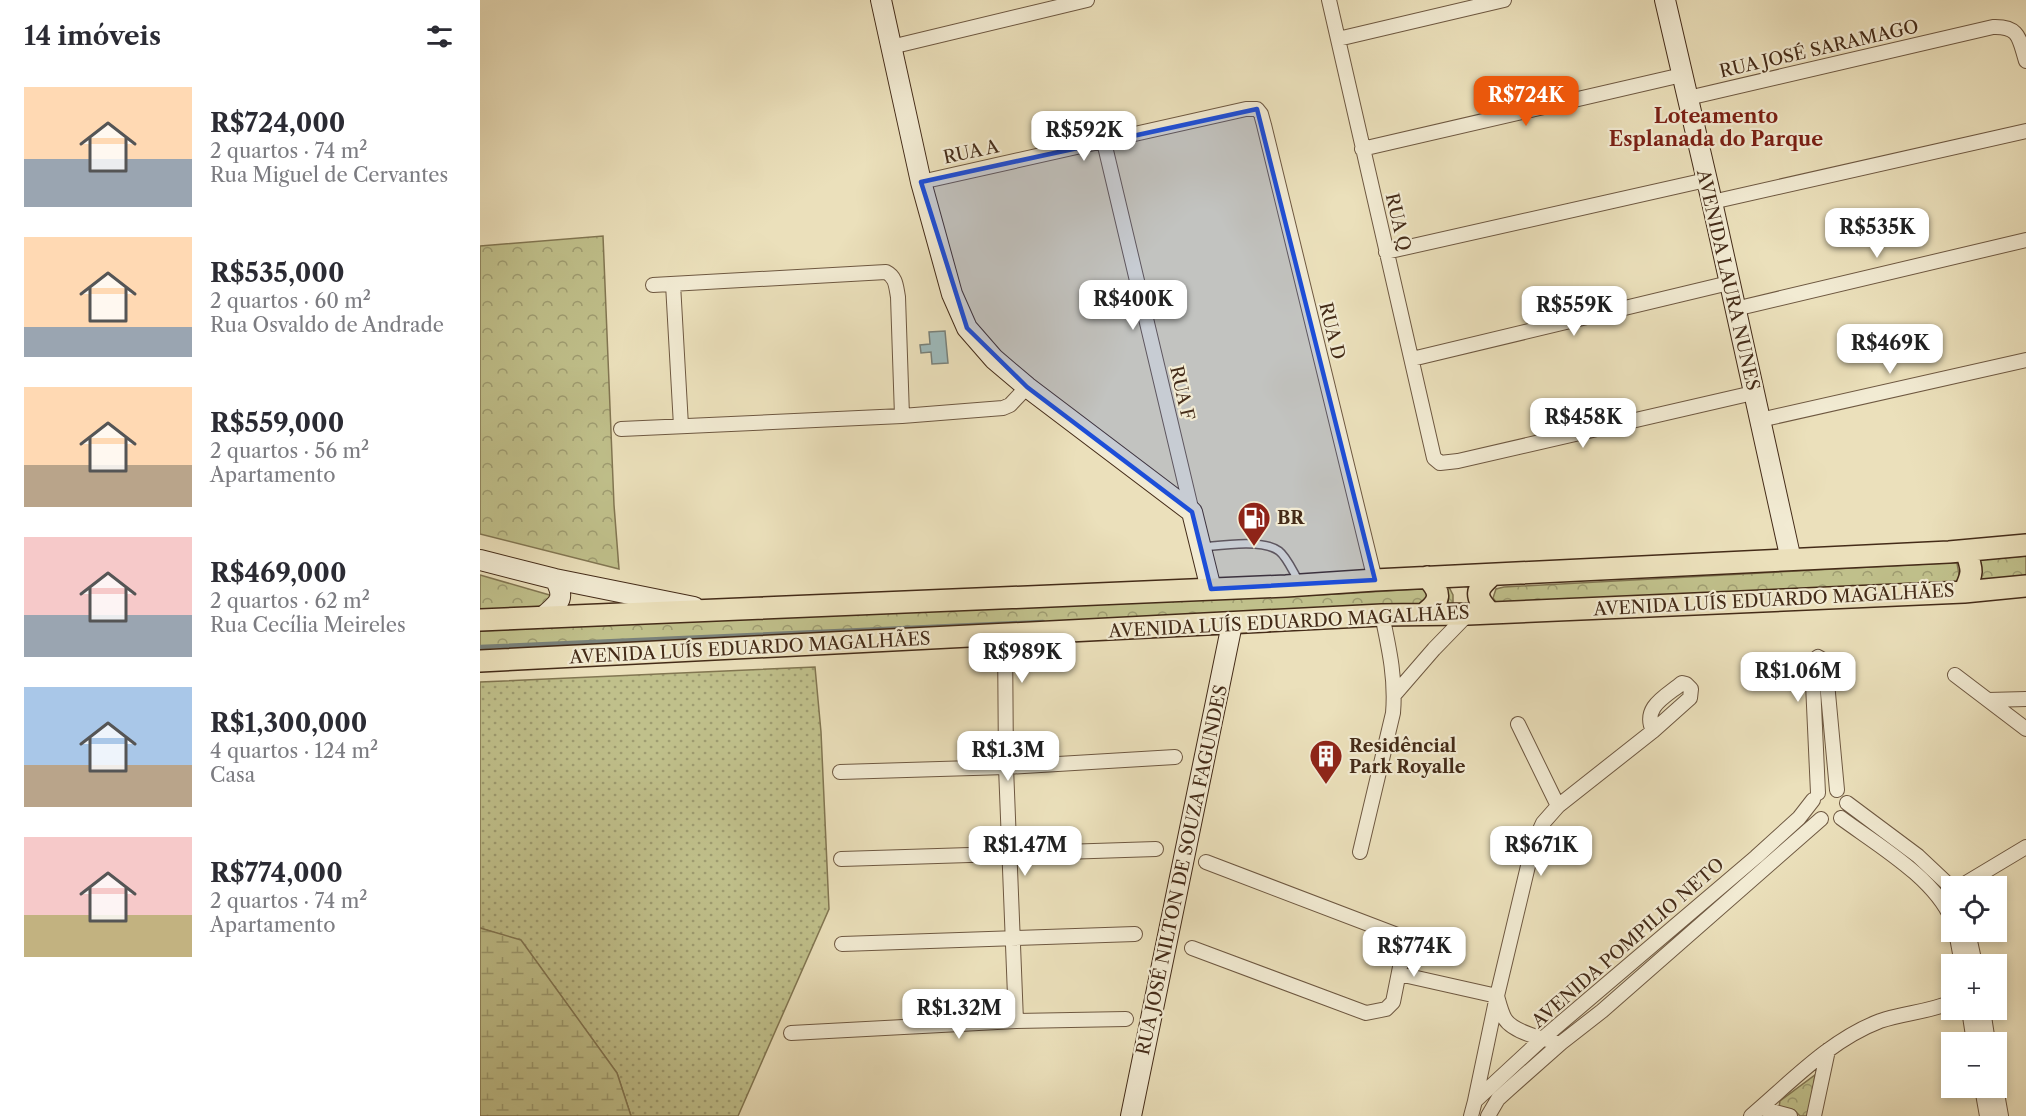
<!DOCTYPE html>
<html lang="pt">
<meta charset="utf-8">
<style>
body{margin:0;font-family:"Libre Caslon Text",serif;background:#f7f7f7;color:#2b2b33;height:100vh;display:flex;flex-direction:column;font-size:22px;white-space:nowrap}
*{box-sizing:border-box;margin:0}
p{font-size:20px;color:#7c7c81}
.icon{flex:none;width:33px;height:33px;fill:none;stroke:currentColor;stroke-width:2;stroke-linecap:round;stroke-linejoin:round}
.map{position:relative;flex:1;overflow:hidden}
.sheet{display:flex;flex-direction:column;background:#fff;width:480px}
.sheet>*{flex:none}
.fabs{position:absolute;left:1461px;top:876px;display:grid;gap:12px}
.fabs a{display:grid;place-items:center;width:66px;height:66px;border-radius:0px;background:#fff;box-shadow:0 3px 9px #0003;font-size:30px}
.price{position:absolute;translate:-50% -51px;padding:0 14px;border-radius:12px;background:#fff;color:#222;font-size:20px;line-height:39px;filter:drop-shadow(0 2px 3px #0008)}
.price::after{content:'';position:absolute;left:50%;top:36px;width:18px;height:14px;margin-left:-9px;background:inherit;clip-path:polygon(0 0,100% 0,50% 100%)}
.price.selected{background:#ea580c;color:#fff}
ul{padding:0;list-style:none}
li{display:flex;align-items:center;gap:18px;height:150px;padding:0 24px}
li span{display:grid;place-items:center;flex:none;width:168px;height:120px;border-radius:0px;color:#555}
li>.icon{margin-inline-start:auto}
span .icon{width:72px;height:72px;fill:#fffc;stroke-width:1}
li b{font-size:26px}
h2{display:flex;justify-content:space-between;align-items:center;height:72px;padding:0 24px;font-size:26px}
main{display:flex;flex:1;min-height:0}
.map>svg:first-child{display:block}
.grass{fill:url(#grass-dots);stroke:#827652;stroke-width:1.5}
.forest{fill:url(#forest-crowns);stroke:#827652;stroke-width:1.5}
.wetland{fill:url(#wetland-marsh);stroke:#827652;stroke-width:1.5}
.water{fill:#9dbabb;stroke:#79817a;stroke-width:1.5}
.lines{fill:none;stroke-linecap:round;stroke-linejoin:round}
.stream{stroke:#79817a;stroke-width:4.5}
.lane-casing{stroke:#6e5841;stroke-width:10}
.street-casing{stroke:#6e5841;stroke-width:16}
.secondary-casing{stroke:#442b18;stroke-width:22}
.primary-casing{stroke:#442b18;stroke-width:24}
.lane{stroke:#f2ebd3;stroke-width:7}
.street{stroke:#f2ebd3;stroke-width:14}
.secondary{stroke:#f2ebd3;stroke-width:20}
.primary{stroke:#ebe0bb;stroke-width:21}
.marked{fill:#1d4ed8;fill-opacity:0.2;stroke:#1d4ed8;stroke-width:4.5;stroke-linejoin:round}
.labels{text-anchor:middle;stroke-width:4.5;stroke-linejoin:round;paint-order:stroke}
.street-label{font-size:18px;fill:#442b18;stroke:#f2ebd3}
.poi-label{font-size:18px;font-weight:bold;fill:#442b18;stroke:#f2ebd3;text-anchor:start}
.neighbourhood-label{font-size:20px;font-weight:bold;fill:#7a1f14;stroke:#f2ebd3}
</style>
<main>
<section class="sheet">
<h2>14 imóveis<svg class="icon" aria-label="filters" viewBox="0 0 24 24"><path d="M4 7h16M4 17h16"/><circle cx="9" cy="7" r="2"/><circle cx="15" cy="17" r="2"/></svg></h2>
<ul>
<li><span style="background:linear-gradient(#ffd9b3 60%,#9aa5b1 0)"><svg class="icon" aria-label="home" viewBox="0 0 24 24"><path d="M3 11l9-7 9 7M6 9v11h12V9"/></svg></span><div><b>R$724,000</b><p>2 quartos · 74 m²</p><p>Rua Miguel de Cervantes</p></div></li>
<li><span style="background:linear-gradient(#ffd9b3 75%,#9aa5b1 0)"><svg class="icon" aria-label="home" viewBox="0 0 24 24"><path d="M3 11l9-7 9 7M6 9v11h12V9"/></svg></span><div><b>R$535,000</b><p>2 quartos · 60 m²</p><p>Rua Osvaldo de Andrade</p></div></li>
<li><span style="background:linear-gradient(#ffd9b3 65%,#b9a48a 0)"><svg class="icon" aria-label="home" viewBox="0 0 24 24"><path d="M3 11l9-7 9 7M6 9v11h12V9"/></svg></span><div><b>R$559,000</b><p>2 quartos · 56 m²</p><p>Apartamento</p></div></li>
<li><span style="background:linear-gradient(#f6c9c9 65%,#9aa5b1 0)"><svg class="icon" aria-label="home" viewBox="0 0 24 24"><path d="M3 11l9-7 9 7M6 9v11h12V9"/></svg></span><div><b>R$469,000</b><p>2 quartos · 62 m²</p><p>Rua Cecília Meireles</p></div></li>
<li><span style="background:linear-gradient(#a9c7e8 65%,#b9a48a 0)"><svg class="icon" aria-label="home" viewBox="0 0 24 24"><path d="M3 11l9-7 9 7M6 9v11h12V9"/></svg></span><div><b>R$1,300,000</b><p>4 quartos · 124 m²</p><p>Casa</p></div></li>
<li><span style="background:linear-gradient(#f6c9c9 65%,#c2b280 0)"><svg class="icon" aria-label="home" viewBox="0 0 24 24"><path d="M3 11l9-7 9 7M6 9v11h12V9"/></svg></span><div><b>R$774,000</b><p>2 quartos · 74 m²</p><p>Apartamento</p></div></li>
</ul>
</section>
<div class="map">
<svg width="1546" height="1116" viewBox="0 0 1546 1116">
<defs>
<pattern id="grass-dots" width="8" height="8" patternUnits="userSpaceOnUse" patternTransform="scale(1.5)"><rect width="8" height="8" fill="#c0c08b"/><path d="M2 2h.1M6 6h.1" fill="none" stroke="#9e9c71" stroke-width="1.8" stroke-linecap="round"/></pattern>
<pattern id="forest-crowns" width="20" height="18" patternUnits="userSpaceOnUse" patternTransform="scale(1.5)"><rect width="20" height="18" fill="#c0c08b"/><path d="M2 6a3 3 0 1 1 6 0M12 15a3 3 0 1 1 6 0" fill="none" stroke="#9e9c71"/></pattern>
<pattern id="wetland-marsh" width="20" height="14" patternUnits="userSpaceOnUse" patternTransform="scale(1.5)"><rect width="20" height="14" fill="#c0c08b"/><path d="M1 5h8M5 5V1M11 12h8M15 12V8" fill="none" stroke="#9e9c71"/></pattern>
</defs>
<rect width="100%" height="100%" fill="#ebe0bb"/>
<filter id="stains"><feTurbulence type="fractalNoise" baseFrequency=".00333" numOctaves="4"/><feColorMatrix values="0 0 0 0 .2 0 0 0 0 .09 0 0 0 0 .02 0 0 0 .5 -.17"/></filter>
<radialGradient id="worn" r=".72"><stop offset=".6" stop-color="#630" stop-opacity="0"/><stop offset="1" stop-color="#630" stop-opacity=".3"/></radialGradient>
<!-- grass -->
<path class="grass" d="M335 667 341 732 349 909 258 1116H151L137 1073 41 941 0 928V682Z"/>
<!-- forest -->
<path class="forest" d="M123 236 134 505 139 569 0 534V246Z
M1546 556V581L1497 587 1498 560Z
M1466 563H1477L1480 580 1471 588 1016 602 1013 598 1016 589 1024 587Z
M0 575 73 596 64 610 0 612Z
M969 587 973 595V605L0 657V631L559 605 859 594Z
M1335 1075 1329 1116H1320L1314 1110 1299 1107 1300 1101Z"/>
<!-- wetland -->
<path class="wetland" d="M0 928 41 940 137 1073 151 1116H0Z"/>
<!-- water -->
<path class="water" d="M465 331 468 363 452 364 451 352 441 353 440 345 450 344 449 332Z"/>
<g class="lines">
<!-- stream -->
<path class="stream" d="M0 647 563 622"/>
<defs>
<path id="lane" d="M724 547C743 545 783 539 799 551 807 557 814 574 820 583"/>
<path id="street" d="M849 0 954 458 960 463 978 461 1273 393
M858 39 1024 0
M411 47 607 0
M1208 98 1513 27C1540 26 1539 39 1546 61
M624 142 712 512
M882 149 1202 75
M441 182 766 109H777L781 114 784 125 895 580
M1232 202 1546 131
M906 252 1226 180
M193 284 201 426
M173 285 406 272C416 277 416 286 418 297L422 416
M1255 309 1546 240
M932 359 1249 283
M1280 420 1546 360
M141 429 422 416 523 408 530 405 547 387
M525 635 526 767 536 1021
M1475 675 1546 729
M915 694 954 649 988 614
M1508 700 1546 699
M1038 724 1078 806
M360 772 526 767 695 757
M1338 793 1332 662 1338 657 1345 661 1357 790
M1367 803 1438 856 1472 888
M1361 818C1396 844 1455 878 1472 920
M880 852 913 713C916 679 909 648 902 615
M361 859 676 849
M1481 886 1546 847
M1476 932 1482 964
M1488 932 1495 964
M362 944 655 934
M712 948 886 1013 906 1009 913 1002 924 947 920 936 726 862
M919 974 1017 996 995 1101
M1489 1010 1494 1042
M1503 1010 1508 1042
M311 1033 536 1021 646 1019
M1081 1043C1066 1040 1033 1032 1025 1019 1021 1012 1019 1003 1017 996L1053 845 1063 823 1078 806 1173 731 1210 698 1211 689 1206 684 1202 683C1185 697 1162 707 1173 731
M1502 1088 1507 1116
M1516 1088 1521 1116
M1281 1108 1310 1116
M991 1116 995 1101 1062 1039 1276 857 1319 818 1333 800
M1008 1116 1018 1099 1029 1089 1081 1043 1122 1011 1341 819
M1271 1116C1311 1082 1350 1040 1400 1021 1423 1013 1449 1012 1472 1002
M1334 1116 1348 1050"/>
<path id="secondary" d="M401 0 441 182 472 294 487 328 514 359 547 387 712 512 731 589
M1185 0 1232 202 1311 560
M0 560 75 579 214 607
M63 617C79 603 86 599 75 579
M651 1116 752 624"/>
<path id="primary" d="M1484 592C1493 573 1493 571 1486 551
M1010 613C994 596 995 590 1012 575
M944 614C961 601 962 593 947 577
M0 620 806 586 895 580 1469 552 1546 545
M0 661 902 615 988 614 1484 592 1546 586"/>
</defs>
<!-- lane casing -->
<use href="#lane" class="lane-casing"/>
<!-- street casing -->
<use href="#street" class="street-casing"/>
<!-- secondary casing -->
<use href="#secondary" class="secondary-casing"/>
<!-- primary casing -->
<use href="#primary" class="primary-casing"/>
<!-- lane -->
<use href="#lane" class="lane"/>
<!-- street -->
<use href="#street" class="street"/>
<!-- secondary -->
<use href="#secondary" class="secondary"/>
<!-- primary -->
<use href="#primary" class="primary"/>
</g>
<!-- marked area -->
<path class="marked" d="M777 109 895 580 731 589 712 512 547 387 487 328 441 182Z"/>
<!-- icons -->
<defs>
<symbol id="fuel-pin" viewBox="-11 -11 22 30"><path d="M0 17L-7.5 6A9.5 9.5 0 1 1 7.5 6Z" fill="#8f2418" stroke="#f2ebd3"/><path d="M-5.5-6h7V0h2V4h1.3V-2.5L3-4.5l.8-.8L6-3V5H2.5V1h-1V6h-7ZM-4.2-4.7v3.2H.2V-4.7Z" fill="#fff"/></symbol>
<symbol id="building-pin" viewBox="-11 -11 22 30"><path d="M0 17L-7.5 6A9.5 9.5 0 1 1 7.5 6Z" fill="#8f2418" stroke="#f2ebd3"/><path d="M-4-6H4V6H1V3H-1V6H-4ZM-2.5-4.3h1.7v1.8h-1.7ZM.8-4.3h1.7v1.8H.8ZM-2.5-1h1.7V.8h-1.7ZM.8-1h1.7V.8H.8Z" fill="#fff"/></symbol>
</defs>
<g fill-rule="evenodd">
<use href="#fuel-pin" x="755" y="499" width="38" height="52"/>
<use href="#building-pin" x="827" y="737" width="38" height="52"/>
</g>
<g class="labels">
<!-- street labels -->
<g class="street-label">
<text transform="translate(1339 49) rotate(-13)" y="6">RUA JOSÉ SARAMAGO</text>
<text transform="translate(491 152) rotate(-12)" y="6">RUA A</text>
<text transform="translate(918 222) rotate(77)" y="6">RUA Q</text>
<text transform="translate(1248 280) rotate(77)" y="6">AVENIDA LAURA NUNES</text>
<text transform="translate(852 331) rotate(76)" y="6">RUA D</text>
<text transform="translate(702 393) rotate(77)" y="6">RUA F</text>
<text transform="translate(1294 600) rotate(-3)" y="6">AVENIDA LUÍS EDUARDO MAGALHÃES</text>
<text transform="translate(809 622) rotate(-3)" y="6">AVENIDA LUÍS EDUARDO MAGALHÃES</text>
<text transform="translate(270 648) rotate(-3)" y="6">AVENIDA LUÍS EDUARDO MAGALHÃES</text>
<text transform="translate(702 870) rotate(-78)" y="6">RUA JOSÉ NILTON DE SOUZA FAGUNDES</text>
<text transform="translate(1148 943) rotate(-41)" y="6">AVENIDA POMPILIO NETO</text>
</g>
<!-- poi labels -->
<g class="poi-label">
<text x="797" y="524">BR</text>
<text x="869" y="752">Residêncial<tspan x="869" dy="21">Park Royalle</tspan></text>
</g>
<!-- neighbourhood labels -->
<g class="neighbourhood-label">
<text x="1236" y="123">Loteamento<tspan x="1236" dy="23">Esplanada do Parque</tspan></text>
</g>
</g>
<rect width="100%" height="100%" filter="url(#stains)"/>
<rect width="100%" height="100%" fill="url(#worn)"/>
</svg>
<div class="fabs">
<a><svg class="icon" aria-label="locate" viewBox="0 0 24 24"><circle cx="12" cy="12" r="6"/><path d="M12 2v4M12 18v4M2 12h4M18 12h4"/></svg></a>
<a>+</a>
<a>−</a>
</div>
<b class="price selected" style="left:1046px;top:127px">R$724K</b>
<b class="price" style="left:604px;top:162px">R$592K</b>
<b class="price" style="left:1397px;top:259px">R$535K</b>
<b class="price" style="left:653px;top:331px">R$400K</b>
<b class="price" style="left:1094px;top:337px">R$559K</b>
<b class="price" style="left:1410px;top:375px">R$469K</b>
<b class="price" style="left:1103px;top:449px">R$458K</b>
<b class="price" style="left:542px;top:684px">R$989K</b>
<b class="price" style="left:1318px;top:703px">R$1.06M</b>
<b class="price" style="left:528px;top:782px">R$1.3M</b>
<b class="price" style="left:545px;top:877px">R$1.47M</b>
<b class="price" style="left:1061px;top:877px">R$671K</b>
<b class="price" style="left:934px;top:978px">R$774K</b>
<b class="price" style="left:479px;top:1040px">R$1.32M</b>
</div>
</main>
